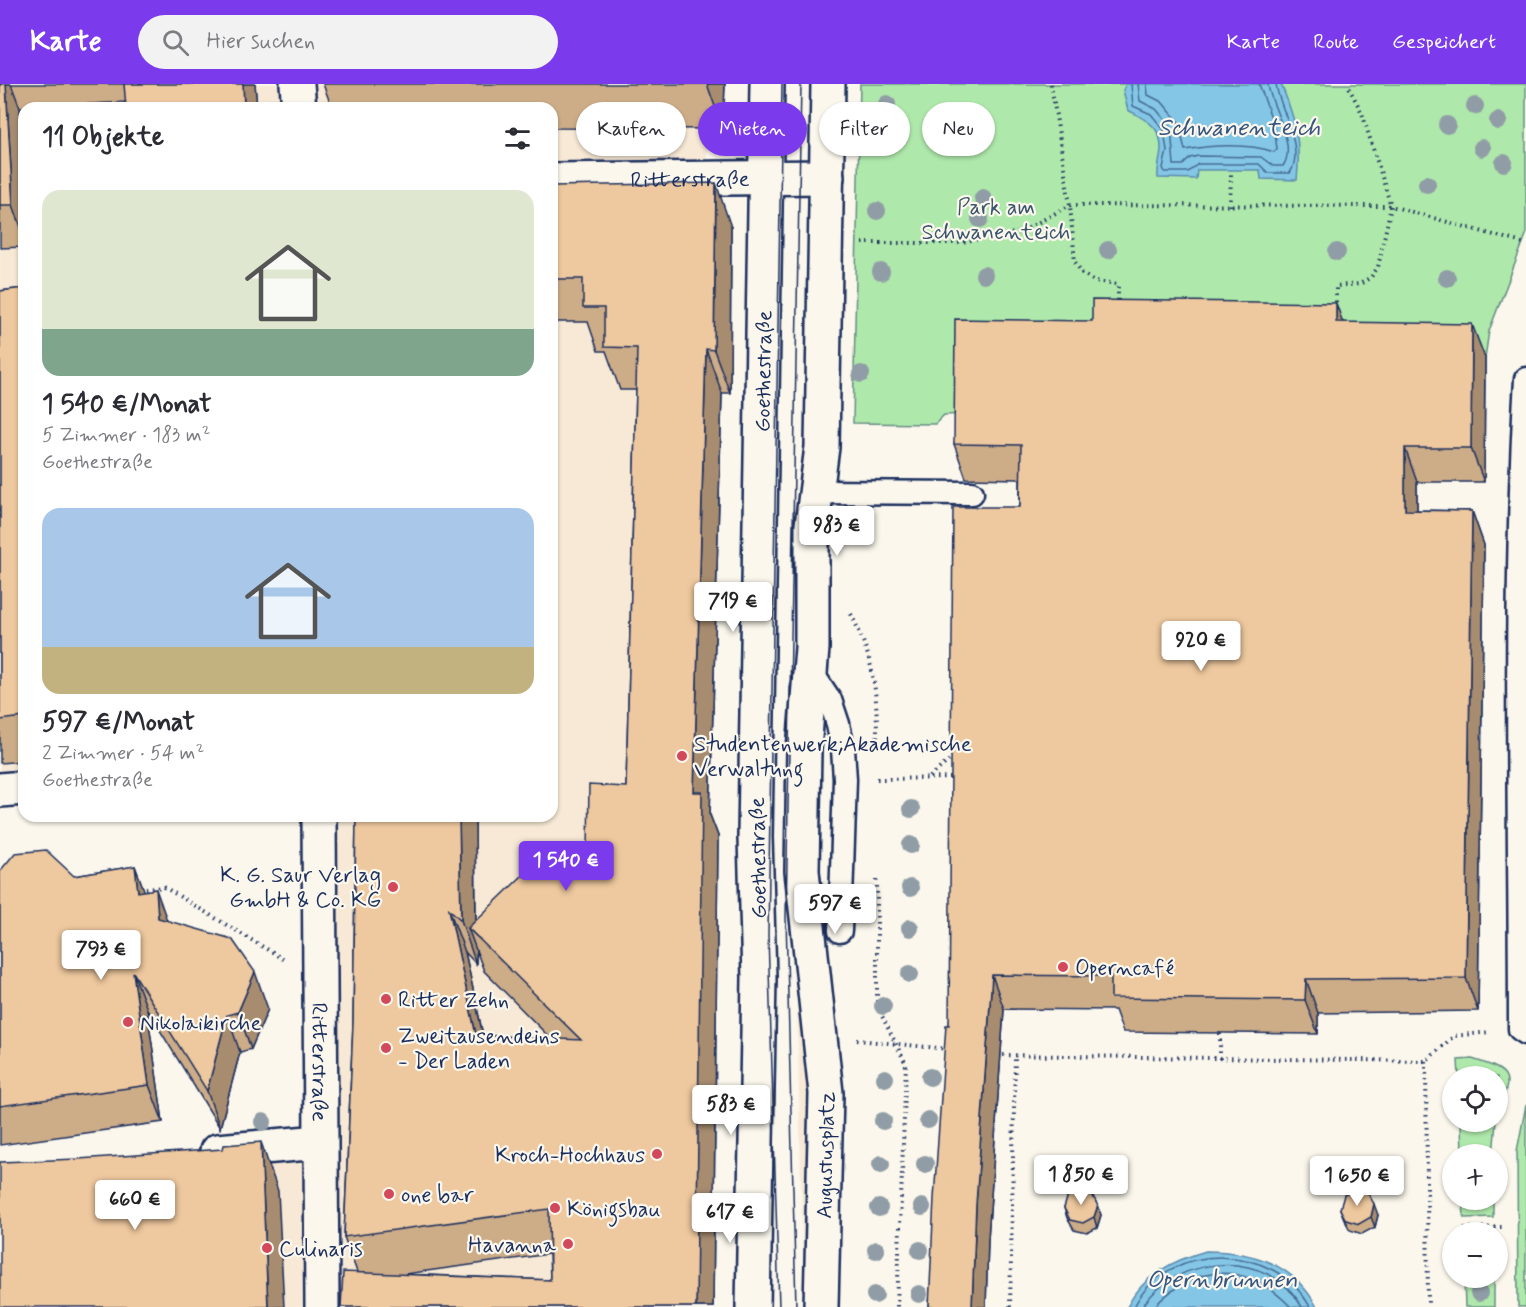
<!DOCTYPE html>
<html lang="de">
<meta charset="utf-8">
<style>
body{margin:0;font-family:Mynerve,sans-serif;background:#f2f2f3;color:#2b2b33;height:100vh;display:flex;flex-direction:column;font-size:22px;white-space:nowrap}
*{box-sizing:border-box;margin:0}
p{font-size:20px;color:#7c7c81}
.icon{flex:none;width:33px;height:33px;fill:none;stroke:currentColor;stroke-width:2;stroke-linecap:round;stroke-linejoin:round}
.map{position:relative;flex:1;overflow:hidden}
.details{position:absolute;left:18px;top:18px;width:540px;height:720px;display:flex;flex-direction:column;background:#fff;border-radius:18px;box-shadow:0 2px 4px #0004}
.details>*{flex:none}
.guide{position:absolute;left:576px;top:18px;width:570px;height:54px;display:flex;gap:12px}
.controls{position:absolute;left:1442px;top:982px;display:grid;gap:12px}
.controls a{display:grid;place-items:center;width:66px;height:66px;border-radius:50%;background:#fff;box-shadow:0 2px 4px #0004;font-size:30px}
.price{position:absolute;translate:-50% -51px;padding:0 14px;border-radius:6px;background:#fff;color:#222;font-size:20px;line-height:39px;filter:drop-shadow(0 2px 3px #0008)}
.price::after{content:'';position:absolute;left:50%;top:36px;width:18px;height:14px;margin-left:-9px;background:inherit;clip-path:polygon(0 0,100% 0,50% 100%)}
.price.active{background:#7c3aed;color:#fff}
ul{padding:0;list-style:none}
li{display:grid;align-content:center;gap:12px;height:318px;padding:0 24px}
li span{display:grid;place-items:center;height:186px;border-radius:18px;color:#555}
li>.icon{margin-inline-start:auto}
span .icon{width:108px;height:108px;fill:#fffc;stroke-width:1}
li b{font-size:26px}
h2{display:flex;justify-content:space-between;align-items:center;height:72px;padding:0 24px;font-size:26px}
.chip{padding:0 21px;border-radius:27px;background:#fff;box-shadow:0 2px 4px #0004;font-size:21px;line-height:54px}
.chip.active{background:#7c3aed;color:#fff}
header{display:flex;align-items:center;gap:36px;box-sizing:border-box;height:84px;padding:0 30px;background:#7c3aed;color:#fff}
header strong{font-size:28px}
nav{display:flex;gap:33px;margin-inline-start:auto;font-size:21px}
.search{width:420px;height:54px;background:#f2f2f3;display:flex;align-items:center;gap:15px;box-sizing:border-box;padding:0 21px;border-radius:33px;color:#7c7c81;font-size:22px}
.map>svg:first-child{display:block}
.built{fill:#f7e9d5}
.green{fill:#afe8ab;stroke:#658c84;stroke-width:1.5}
.water{fill:#84c6e5;stroke:#5a8aaf;stroke-width:1.5}
.lines{fill:none;stroke-linecap:round;stroke-linejoin:round}
.shore{stroke:#456b94;stroke-width:1.5}
.lane-casing{stroke:#1b2f5e;stroke-width:27}
.street-casing{stroke:#1b2f5e;stroke-width:38}
.path{stroke:#1b2f5e;stroke-width:4;stroke-dasharray:1.5 4.5;stroke-linecap:butt}
.lane{stroke:#fbf7ec;stroke-width:22}
.street{stroke:#fbf7ec;stroke-width:33}
.tram{stroke:#1b2f5e;stroke-width:1.5}
.tree{fill:#909da6}
.wall{fill:#cdac88;stroke:#1b2f5e;stroke-width:1.5;fill-rule:evenodd}
.shaded-wall{fill:#a78c6f;stroke:#1b2f5e;stroke-width:1.5}
.building{fill:#eec89e;stroke:#1b2f5e;stroke-width:1.5}
.poi-dot{fill:#d1495b;stroke:#fbf7ec;stroke-width:2}
.labels{text-anchor:middle;stroke-width:4.5;stroke-linejoin:round;paint-order:stroke}
.street-label{font-size:22px;fill:#1b2f5e;stroke:#fbf7ec}
.park-label{font-size:22px;fill:#39546d;stroke:#fbf7ec}
.poi-label{font-size:22px;fill:#1b2f5e;stroke:#fbf7ec;text-anchor:start}
.water-label{font-size:24px;font-style:italic;fill:#355580;stroke:#fbf7ec}
</style>
<header>
<strong>Karte</strong>
<div class="search"><svg class="icon" aria-label="search" viewBox="0 0 24 24"><circle cx="10" cy="10" r="6"/><path d="M15 15l6 6"/></svg>Hier suchen</div>
<nav><a>Karte</a><a>Route</a><a>Gespeichert</a></nav>
</header>
<div class="map">
<svg width="1526" height="1223" viewBox="0 0 1526 1223">
<rect width="100%" height="100%" fill="#fbf7ec"/>
<filter id="ink" filterUnits="userSpaceOnUse"><feTurbulence type="fractalNoise" baseFrequency=".0167" numOctaves="2"/><feDisplacementMap in="SourceGraphic" scale="12" xChannelSelector="R" yChannelSelector="G"/><feConvolveMatrix kernelMatrix="1 2 1 2 8 2 1 2 1" color-interpolation-filters="sRGB"/></filter>
<g filter="url(#ink)">
<!-- built -->
<path class="built" d="M0 0H725L723 45 707 63 705 128 731 148 730 309H717L710 751 715 1029 714 1223H0V1086L320 1058 319 732H552V24H24V704L0 706Z
M797 921H807L811 963V1223H804Z"/>
<!-- green -->
<path class="green" d="M860 0H1526V151L1489 247 1485 274 1348 272 967 330 944 331 935 340 853 339Z
M1472 975C1519 989 1509 994 1497 1034V993H1459L1458 976Z
M1526 1021V1223H1518L1517 1067Z
M1461 1038H1496L1493 1071H1462Z
M1463 1116H1493V1133L1464 1134Z
M1464 1194H1494V1223H1465Z"/>
<!-- water -->
<path class="water" d="M1126 0H1281C1296 37 1301 56 1297 96L1261 95 1260 86H1197L1196 95 1158 94C1157 84 1160 77 1161 66 1162 42 1146 36 1128 26L1123 6Z
M1206 1167C1253 1167 1294 1180 1317 1223H1127C1143 1191 1174 1176 1206 1167Z"/>
<g class="lines">
<!-- shore -->
<path class="shore" d="M1131 0 1133 22 1151 30 1164 46 1167 67 1163 84 1165 88H1188L1198 80H1259L1268 89H1290C1306 64 1279 25 1276 0
M1138 0 1140 17 1156 25 1171 43 1174 81H1183L1190 74 1198 72 1261 73 1273 82H1283C1298 60 1270 22 1268 0
M1147 0 1148 11 1162 18 1178 37 1185 66C1211 61 1249 59 1274 68L1277 65 1274 42 1259 0
M1134 1223C1168 1155 1276 1158 1310 1223
M1142 1223C1177 1170 1269 1163 1302 1223
M1154 1223C1196 1178 1248 1178 1291 1223"/>
<defs>
<path id="lane" d="M1526 295C1513 512 1520 728 1520 945L1526 949
M816 408 972 409
M810 586 830 616 838 640 843 665 845 695 840 847"/>
<g id="street">
<path d="M297 0 299 24"/>
<path id="s1" d="M552 96 827 93"/>
<path d="M0 706 24 704"/>
<path id="s2" d="M319 732 322 1223"/>
<path d="M217 1067 320 1058"/>
<path id="s3" d="M753 1223 759 894 755 753 767 0"/>
<path id="s4" d="M821 1223 826 1009 802 787 804 666 812 564V441L822 363 828 0"/>
</g>
</defs>
<!-- lane casing -->
<use href="#lane" class="lane-casing"/>
<!-- street casing -->
<use href="#street" class="street-casing"/>
<!-- path -->
<path class="path" d="M1051 0 1070 121 1075 178 1082 189 1094 197 1118 200V220
M1230 122 1231 89
M862 159H961L1021 148 1070 121 1391 122 1526 160
M1336 224V202L1360 200 1371 193 1378 183 1391 122 1362 29 1347 0
M851 530C875 578 877 606 877 659
M930 693 954 672
M877 695 955 694
M877 796V922L906 980 897 1223
M140 806 164 803 283 875
M857 956 948 965
M997 971 1426 977 1454 952 1490 948
M1220 975V949
M1426 977 1428 1223
M1464 1144 1505 1143
M1010 1223 1015 973"/>
<!-- lane -->
<use href="#lane" class="lane"/>
<!-- street -->
<use href="#street" class="street"/>
<!-- tram -->
<path class="tram" d="M779 1223 768 851 782 0
M796 1223 786 833 801 0"/>
</g>
<!-- trees -->
<g class="tree">
<circle cx="887" cy="20" r="9"/>
<circle cx="1475" cy="22" r="9"/>
<circle cx="1498" cy="37" r="9"/>
<circle cx="1447" cy="41" r="9"/>
<circle cx="1482" cy="64" r="9"/>
<circle cx="1504" cy="79" r="9"/>
<circle cx="1427" cy="100" r="9"/>
<circle cx="983" cy="114" r="9"/>
<circle cx="877" cy="127" r="9"/>
<circle cx="980" cy="135" r="9"/>
<circle cx="1108" cy="166" r="9"/>
<circle cx="1337" cy="168" r="9"/>
<circle cx="881" cy="188" r="9"/>
<circle cx="984" cy="191" r="9"/>
<circle cx="1447" cy="194" r="9"/>
<circle cx="861" cy="290" r="9"/>
<circle cx="911" cy="725" r="9"/>
<circle cx="911" cy="761" r="9"/>
<circle cx="910" cy="804" r="9"/>
<circle cx="910" cy="844" r="9"/>
<circle cx="910" cy="890" r="9"/>
<circle cx="883" cy="922" r="9"/>
<circle cx="930" cy="993" r="9"/>
<circle cx="885" cy="994" r="9"/>
<circle cx="928" cy="1036" r="9"/>
<circle cx="883" cy="1037" r="9"/>
<circle cx="263" cy="1038" r="9"/>
<circle cx="881" cy="1080" r="9"/>
<circle cx="925" cy="1080" r="9"/>
<circle cx="922" cy="1123" r="9"/>
<circle cx="879" cy="1124" r="9"/>
<circle cx="876" cy="1166" r="9"/>
<circle cx="920" cy="1166" r="9"/>
<circle cx="1479" cy="1209" r="9"/>
<circle cx="919" cy="1210" r="9"/>
<circle cx="875" cy="1211" r="9"/>
</g>
<!-- wall -->
<path class="wall" d="M0 0H255L257 24H126V18L20 24 24 94V163L0 164Z
M323 0H725L723 45 552 44V24H332Z
M552 102 731 143 730 309H722L710 731 718 752 713 1223H341L357 1188 344 1153 353 939 356 732H475L476 837 588 765 626 703 636 306H620L606 267H598L588 238H552ZM476 866 484 887 551 955 483 951 465 868 476 880ZM549 1170 550 1196 405 1190Z
M24 204V677L0 679V207Z
M1092 237 1343 238 1485 274 1484 398H1417V426L1472 427 1484 461 1478 927 1318 929V950L1123 948 1115 926 1004 925 988 1155 986 1223H929L949 941 1020 423V395L966 394 954 360Z
M135 782 144 807 167 837 268 925 251 965 240 968 220 1044 147 925 163 1038 0 1061V787L74 792Z
M1064 1124 1101 1131 1097 1144 1087 1149 1074 1146 1067 1134Z
M1340 1125 1378 1131 1375 1143 1362 1150 1350 1146 1344 1135Z"/>
<!-- shaded-wall -->
<path class="shaded-wall" d="M6 0H11L20 24 24 94V151L13 121Z
M243 0H255L257 24H244Z
M707 0H725L723 45Z
M716 99 731 143 730 309 714 266Z
M1336 219 1348 253 1336 238Z
M1472 240 1485 274 1484 398 1471 364Z
M706 265 722 309 710 731 718 752 713 1223H696L694 708Z
M1405 364 1417 398V460L1405 426Z
M1472 427 1484 461 1478 927 1466 894Z
M459 732H475L476 852 468 844 476 866V880L461 836Z
M135 782 149 819 138 808Z
M156 805 169 842 158 834Z
M449 825 465 868 492 994 476 951Z
M133 888 147 925 163 1038 149 1001Z
M255 888 268 925 251 965 238 928Z
M992 891 1004 925 988 1155 986 1223H972L976 1121Z
M1306 895 1318 929V950L1305 916Z
M227 931 240 968 220 1044 207 1007Z
M261 1058 278 1107 284 1223H268Z
M1374 1120 1378 1131 1375 1143 1371 1133Z
M1098 1121 1101 1131 1097 1144 1094 1133Z"/>
<!-- building -->
<path class="building" d="M0 0H6L13 121H0Z
M124 0H243L244 24H126Z
M716 99 714 266 706 265 694 708H702L696 1223H341L343 1188 550 1196 549 1125 344 1153 353 939 356 732H459L461 836 449 825 476 951 581 956 468 844 550 765H588L589 701 626 703 637 264 604 263V224H583V195H552V102Z
M24 204V633L0 636V207Z
M1092 216 1336 219V238L1472 240 1471 364H1405V426L1472 427 1466 894 1306 895 1305 916 1111 914V892L992 891 976 1121 972 1223H929L934 1114 946 941H949L953 423H1020L1021 361 954 360 955 235 1092 237Z
M46 766 74 792 135 782 138 808 156 805 158 834 232 855 255 888 238 928 227 931 207 1007 133 888 149 1001 0 1022V787L15 769Z
M261 1058 268 1223H0V1078L78 1075 223 1065 224 1061Z
M1078 1106 1091 1109 1098 1121 1094 1133 1083 1139 1070 1136 1064 1124 1068 1111Z
M1355 1106 1368 1109 1374 1120 1371 1133 1359 1140 1346 1136 1340 1125 1344 1111Z"/>
</g>
<!-- markers -->
<g class="poi-dot">
<circle cx="682" cy="672" r="6"/>
<circle cx="393" cy="803" r="6"/>
<circle cx="1063" cy="883" r="6"/>
<circle cx="386" cy="915" r="6"/>
<circle cx="128" cy="938" r="6"/>
<circle cx="386" cy="964" r="6"/>
<circle cx="657" cy="1070" r="6"/>
<circle cx="389" cy="1110" r="6"/>
<circle cx="555" cy="1124" r="6"/>
<circle cx="568" cy="1160" r="6"/>
<circle cx="267" cy="1164" r="6"/>
</g>
<g class="labels">
<!-- street labels -->
<g class="street-label">
<text dy="8" stroke="none"><textPath href="#s1" startOffset="138">Ritterstraße</textPath></text>
<text dy="8" stroke="none"><textPath href="#s3" startOffset="936">Goethestraße</textPath></text>
<text transform="translate(757 774) rotate(-91)" y="8">Goethestraße</text>
<text dy="8" stroke="none"><textPath href="#s2" startOffset="246">Ritterstraße</textPath></text>
<text dy="8" stroke="none"><textPath href="#s4" startOffset="152">Augustusplatz</textPath></text>
</g>
<!-- park labels -->
<g class="park-label">
<text x="996" y="130">Park am<tspan x="996" dy="25">Schwanenteich</tspan></text>
</g>
<!-- poi labels -->
<g class="poi-label">
<text x="694" y="667">Studentenwerk;Akademische<tspan x="694" dy="25">Verwaltung</tspan></text>
<text x="381" y="798" text-anchor="end">K. G. Saur Verlag<tspan x="381" dy="25">GmbH &amp; Co. KG</tspan></text>
<text x="1075" y="891">Operncafé</text>
<text x="398" y="923">Ritter Zehn</text>
<text x="140" y="946">Nikolaikirche</text>
<text x="398" y="959">Zweitausendeins<tspan x="398" dy="25">- Der Laden</tspan></text>
<text x="645" y="1078" text-anchor="end">Kroch-Hochhaus</text>
<text x="401" y="1118">one bar</text>
<text x="567" y="1132">Königsbau</text>
<text x="556" y="1168" text-anchor="end">Havanna</text>
<text x="279" y="1172">Culinaris</text>
</g>
<!-- water labels -->
<g class="water-label">
<text x="1239" y="51">Schwanenteich</text>
<text x="1222" y="1203">Opernbrunnen</text>
</g>
</g>
</svg>
<div class="controls">
<a><svg class="icon" aria-label="locate" viewBox="0 0 24 24"><circle cx="12" cy="12" r="6"/><path d="M12 2v4M12 18v4M2 12h4M18 12h4"/></svg></a>
<a>+</a>
<a>−</a>
</div>
<b class="price" style="left:837px;top:473px">983 €</b>
<b class="price" style="left:733px;top:549px">719 €</b>
<b class="price" style="left:1201px;top:588px">920 €</b>
<b class="price active" style="left:566px;top:808px">1 540 €</b>
<b class="price" style="left:835px;top:851px">597 €</b>
<b class="price" style="left:101px;top:897px">793 €</b>
<b class="price" style="left:731px;top:1052px">583 €</b>
<b class="price" style="left:1081px;top:1122px">1 850 €</b>
<b class="price" style="left:1357px;top:1123px">1 650 €</b>
<b class="price" style="left:135px;top:1147px">660 €</b>
<b class="price" style="left:730px;top:1160px">617 €</b>
<div class="guide">
<a class="chip">Kaufen</a>
<a class="chip active">Mieten</a>
<a class="chip">Filter</a>
<a class="chip">Neu</a>
</div>
<section class="details">
<h2>11 Objekte<svg class="icon" aria-label="filters" viewBox="0 0 24 24"><path d="M4 7h16M4 17h16"/><circle cx="9" cy="7" r="2"/><circle cx="15" cy="17" r="2"/></svg></h2>
<ul>
<li><span style="background:linear-gradient(#dfe7d0 75%,#7fa58c 0)"><svg class="icon" aria-label="home" viewBox="0 0 24 24"><path d="M3 11l9-7 9 7M6 9v11h12V9"/></svg></span><div><b>1 540 €/Monat</b><p>5 Zimmer · 183 m²</p><p>Goethestraße</p></div></li>
<li><span style="background:linear-gradient(#a9c7e8 75%,#c2b280 0)"><svg class="icon" aria-label="home" viewBox="0 0 24 24"><path d="M3 11l9-7 9 7M6 9v11h12V9"/></svg></span><div><b>597 €/Monat</b><p>2 Zimmer · 54 m²</p><p>Goethestraße</p></div></li>
</ul>
</section>
</div>
